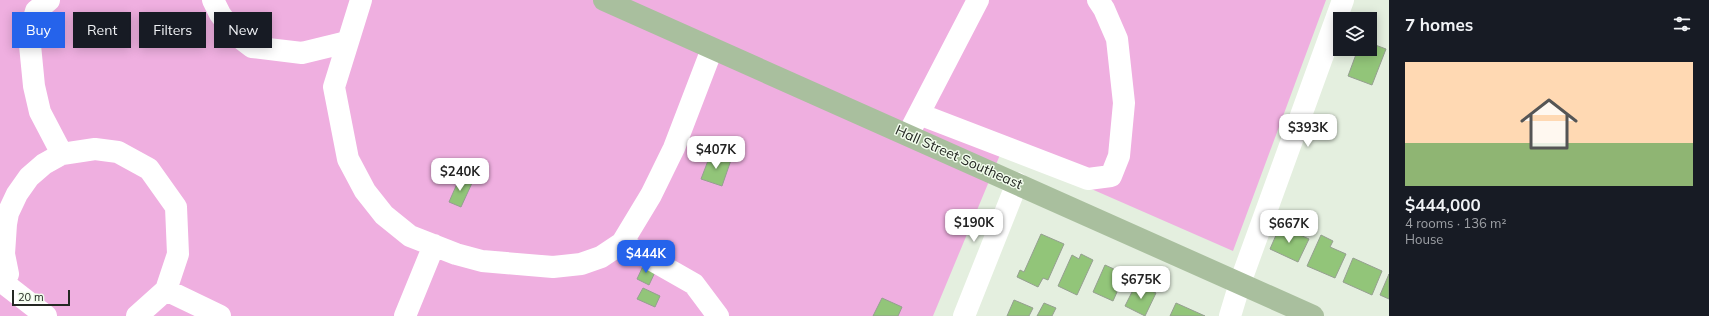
<!DOCTYPE html>
<meta charset="utf-8">
<style>
body{margin:0;font-family:Mulish,sans-serif;background:#242831;color:#f1f3f6;height:100vh;display:flex;flex-direction:column;font-size:15px;white-space:nowrap}
*{box-sizing:border-box;margin:0}
p{font-size:13px;color:#9ea1a6}
.icon{flex:none;width:22px;height:22px;fill:none;stroke:currentColor;stroke-width:2;stroke-linecap:round;stroke-linejoin:round}
.map{position:relative;flex:1;overflow:hidden}
.drawer{display:flex;flex-direction:column;background:#171b24;width:320px}
.drawer>*{flex:none}
.guide{position:absolute;left:12px;top:12px;width:380px;height:36px;display:flex;gap:8px}
.buttons{position:absolute;left:1333px;top:12px;display:grid;gap:8px}
.buttons a{display:grid;place-items:center;width:44px;height:44px;border-radius:0px;background:#171b24;box-shadow:0 2px 10px #0003;font-size:20px}
.scale{position:absolute;left:12px;bottom:10px;width:58px;box-sizing:border-box;padding-left:4px;border:2px solid #242823;border-top:0;font-size:11px;line-height:14px;white-space:nowrap;color:#242823;-webkit-text-stroke:3px #f1fcec;paint-order:stroke}
.price{position:absolute;translate:-50% -34px;padding:0 9px;border-radius:8px;background:#fff;color:#222;font-size:13px;line-height:26px;filter:drop-shadow(0 1px 2px #0008)}
.price::after{content:'';position:absolute;left:50%;top:24px;width:12px;height:9px;margin-left:-6px;background:inherit;clip-path:polygon(0 0,100% 0,50% 100%)}
.price.on{background:#2563eb;color:#fff}
ul{padding:0;list-style:none}
li{display:grid;align-content:center;gap:8px;height:212px;padding:0 16px}
li span{display:grid;place-items:center;height:124px;border-radius:0px;color:#555}
li>.icon{margin-inline-start:auto}
span .icon{width:72px;height:72px;fill:#fffc;stroke-width:1}
li b{font-size:17px}
h2{display:flex;justify-content:space-between;align-items:center;height:48px;padding:0 16px;font-size:17px}
.chip{padding:0 14px;border-radius:0px;background:#171b24;box-shadow:0 2px 10px #0003;font-size:14px;line-height:36px}
.chip.on{background:#2563eb;color:#fff}
main{display:flex;flex:1;min-height:0}
.map>svg:first-child{display:block}
.green{fill:#efafe0}
.building{fill:#92c579;stroke:#959f90}
.lines{fill:none;stroke-linecap:round;stroke-linejoin:round}
.minor{stroke:#fff;stroke-width:22}
.major{stroke:#a9bf9e;stroke-width:22}
.labels{text-anchor:middle;stroke-width:3;stroke-linejoin:round;paint-order:stroke}
.street-label{font-size:14px;fill:#242823;stroke:#f1fcec}
</style>
<main>
<div class="map">
<svg width="1389" height="316" viewBox="0 0 1389 316">
<rect width="100%" height="100%" fill="#e4efdf"/>
<!-- green -->
<path class="green" d="M0 0H1326L1233 251 1002 150 933 316H0Z"/>
<!-- building -->
<path class="building" d="M1370 43 1386 49 1372 85 1348 76 1358 49H1370Z
M711 153 731 160 722 186 701 179Z
M460 177 472 183 461 207 449 202Z
M1280 226 1309 239 1298 262 1270 249Z
M1041 234 1064 244 1048 280 1043 278 1038 287 1017 277 1020 270 1024 272Z
M1321 235 1333 241 1330 247 1346 254 1335 278 1307 266Z
M1081 254 1093 260 1077 295 1058 286 1072 255 1079 259Z
M1353 258 1382 271 1372 295 1343 282Z
M644 264 656 270 649 285 637 279Z
M1105 265 1125 274 1113 301 1093 292Z
M1389 274V299L1380 295Z
M1136 284 1156 293 1145 316 1125 306Z
M643 288 660 296 655 307 637 299Z
M882 298 902 307 898 316H873Z
M1014 300 1033 308 1029 316H1007Z
M1044 303 1056 308 1052 316H1037Z
M1176 303 1205 316H1170Z"/>
<g class="lines">
<!-- minor -->
<path class="minor" d="M49 0 36 11 29 35 34 86 40 112 62 154
M213 0 220 14 235 34 252 47 302 53 347 42
M361 0 334 87 348 159 365 191 384 215 410 236 456 254 482 261 553 267 581 264 601 257 622 243 651 195 674 148 712 49
M919 114 1088 179 1111 176 1119 156 1124 103 1117 39 1104 9 1098 0
M912 127 978 0
M622 243 694 284 718 316
M0 281 8 274 4 254 6 224 8 213 17 194 29 177 44 164 62 154 95 149 118 152 149 169 176 207 178 254 166 290 137 316
M1 281 46 316
M166 290 220 316
M405 316 434 245
M964 316 1017 183
M1230 316 1240 283 1343 0"/>
<!-- major -->
<path class="major" d="M604 0 1313 316"/>
</g>
<g class="labels">
<!-- street labels -->
<g class="street-label">
<text transform="translate(959 157) rotate(24)" y="5">Hall Street Southeast</text>
</g>
</g>
</svg>
<div class="buttons">
<a><svg class="icon" aria-label="layers" viewBox="0 0 24 24"><path d="M12 4l9 5-9 5-9-5zM3 14l9 5 9-5"/></svg></a>
</div>
<div class="scale">20 m</div>
<b class="price" style="left:1308px;top:148px">$393K</b>
<b class="price" style="left:716px;top:170px">$407K</b>
<b class="price" style="left:460px;top:192px">$240K</b>
<b class="price" style="left:974px;top:243px">$190K</b>
<b class="price" style="left:1289px;top:244px">$667K</b>
<b class="price on" style="left:646px;top:274px">$444K</b>
<b class="price" style="left:1141px;top:300px">$675K</b>
<div class="guide">
<a class="chip on">Buy</a>
<a class="chip">Rent</a>
<a class="chip">Filters</a>
<a class="chip">New</a>
</div>
</div>
<section class="drawer">
<h2>7 homes<svg class="icon" aria-label="filters" viewBox="0 0 24 24"><path d="M4 7h16M4 17h16"/><circle cx="9" cy="7" r="2"/><circle cx="15" cy="17" r="2"/></svg></h2>
<ul>
<li><span style="background:linear-gradient(#ffd9b3 65%,#8fb573 0)"><svg class="icon" aria-label="home" viewBox="0 0 24 24"><path d="M3 11l9-7 9 7M6 9v11h12V9"/></svg></span><div><b>$444,000</b><p>4 rooms · 136 m²</p><p>House</p></div></li>
</ul>
</section>
</main>
